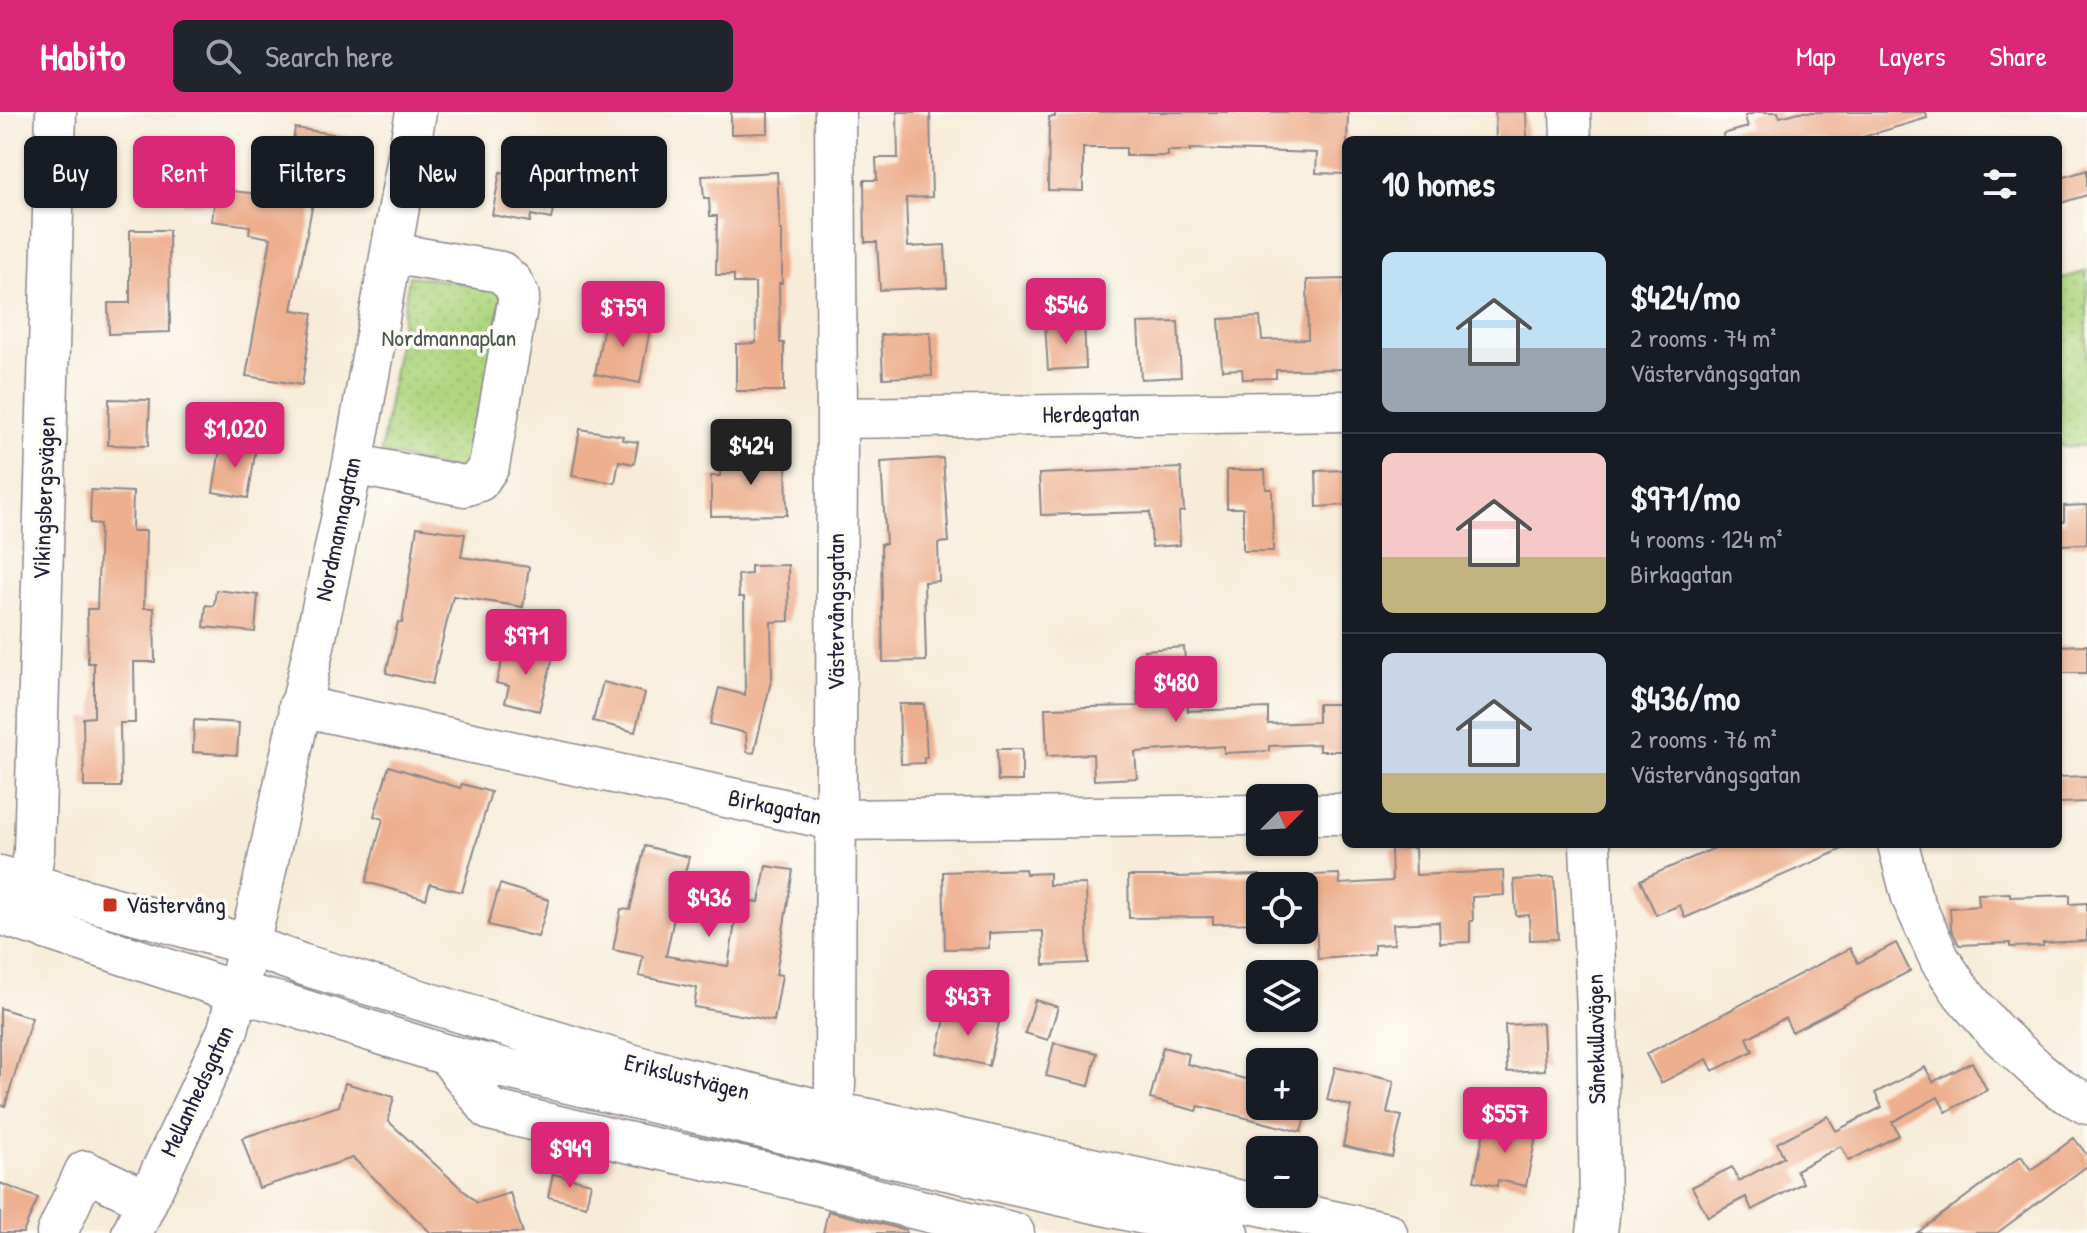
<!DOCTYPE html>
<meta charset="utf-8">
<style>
body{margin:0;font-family:"Patrick Hand",sans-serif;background:#20242c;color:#f1f3f6;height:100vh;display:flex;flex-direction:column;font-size:30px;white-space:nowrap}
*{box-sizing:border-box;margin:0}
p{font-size:26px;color:#9ea1a6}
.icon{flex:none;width:44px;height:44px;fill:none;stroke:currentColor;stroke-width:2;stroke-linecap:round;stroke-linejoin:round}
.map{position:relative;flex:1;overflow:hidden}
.side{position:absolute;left:1342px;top:24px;width:720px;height:712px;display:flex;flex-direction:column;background:#171b24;border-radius:12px;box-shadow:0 2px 6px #0004}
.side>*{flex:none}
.top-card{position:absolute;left:24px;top:24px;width:760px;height:72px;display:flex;gap:16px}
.needle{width:52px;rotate:66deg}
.fabs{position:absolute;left:1246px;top:672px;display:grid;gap:16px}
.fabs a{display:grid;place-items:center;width:72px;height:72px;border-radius:12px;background:#171b24;box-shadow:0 2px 6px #0004;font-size:40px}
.price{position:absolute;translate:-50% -68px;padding:0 18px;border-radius:8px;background:#db2777;color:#fff;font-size:26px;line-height:52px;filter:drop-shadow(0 2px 4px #0008)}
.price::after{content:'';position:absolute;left:50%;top:48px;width:24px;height:18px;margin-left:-12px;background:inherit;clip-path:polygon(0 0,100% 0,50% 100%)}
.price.on{background:#222;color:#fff}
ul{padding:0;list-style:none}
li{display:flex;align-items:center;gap:24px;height:200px;padding:0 40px}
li+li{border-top:2px solid #363941}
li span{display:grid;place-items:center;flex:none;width:224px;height:160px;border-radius:12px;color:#555}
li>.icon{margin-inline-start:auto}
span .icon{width:96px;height:96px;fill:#fffc;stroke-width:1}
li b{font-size:34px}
h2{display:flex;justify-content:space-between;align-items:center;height:96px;padding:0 40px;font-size:34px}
.tag{padding:0 28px;border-radius:12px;background:#171b24;box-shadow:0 2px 6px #0004;font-size:28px;line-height:72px}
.tag.on{background:#db2777;color:#fff}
header{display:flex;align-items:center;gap:48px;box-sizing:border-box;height:112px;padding:0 40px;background:#db2777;color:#fff}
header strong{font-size:38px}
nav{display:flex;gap:44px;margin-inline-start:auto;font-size:28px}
.search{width:560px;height:72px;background:#20242c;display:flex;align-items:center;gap:20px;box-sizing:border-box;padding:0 28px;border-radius:12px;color:#9ea1a6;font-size:30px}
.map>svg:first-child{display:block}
.park{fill:url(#park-dots);stroke:#687c5d;stroke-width:2}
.building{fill:#edaf8e}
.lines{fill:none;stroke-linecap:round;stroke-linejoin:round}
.minor-casing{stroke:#8c878a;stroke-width:43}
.minor{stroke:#fff;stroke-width:40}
.poi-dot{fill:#c8321e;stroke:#fdfcf7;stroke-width:3}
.labels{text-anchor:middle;stroke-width:7;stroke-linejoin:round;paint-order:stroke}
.park-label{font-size:24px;fill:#4c584f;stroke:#fdfcf7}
.street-label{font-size:24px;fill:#22223b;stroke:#fdfcf7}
.poi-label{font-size:24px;fill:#22223b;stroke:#fdfcf7;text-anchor:start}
</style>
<header>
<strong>Habito</strong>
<div class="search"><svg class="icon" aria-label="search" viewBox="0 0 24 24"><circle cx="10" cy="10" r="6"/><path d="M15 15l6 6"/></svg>Search here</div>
<nav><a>Map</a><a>Layers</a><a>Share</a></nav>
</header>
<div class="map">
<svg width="2087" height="1121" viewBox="0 0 2087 1121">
<defs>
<pattern id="park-dots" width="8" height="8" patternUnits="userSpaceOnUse" patternTransform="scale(2)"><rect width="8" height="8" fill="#afd57f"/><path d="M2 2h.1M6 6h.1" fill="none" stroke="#96b76f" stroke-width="1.8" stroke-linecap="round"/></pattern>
</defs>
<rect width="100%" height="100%" fill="#fdfcf7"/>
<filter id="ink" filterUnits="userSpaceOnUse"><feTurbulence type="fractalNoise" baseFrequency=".0125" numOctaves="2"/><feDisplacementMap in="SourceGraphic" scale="16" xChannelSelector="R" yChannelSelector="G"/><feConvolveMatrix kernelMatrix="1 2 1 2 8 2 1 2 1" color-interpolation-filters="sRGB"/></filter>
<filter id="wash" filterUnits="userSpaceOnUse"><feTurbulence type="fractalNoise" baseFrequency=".006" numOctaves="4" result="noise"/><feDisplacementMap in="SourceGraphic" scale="32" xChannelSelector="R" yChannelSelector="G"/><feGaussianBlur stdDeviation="1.8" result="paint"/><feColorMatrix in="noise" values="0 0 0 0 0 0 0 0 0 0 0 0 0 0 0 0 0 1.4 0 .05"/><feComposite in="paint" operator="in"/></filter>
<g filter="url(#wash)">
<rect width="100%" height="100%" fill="#f7ecd9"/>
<!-- park -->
<path class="park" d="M2087 159V334H2058V168Z
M409 164 503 175 475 352 465 361 381 341Z"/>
<g id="blocks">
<!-- building -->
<path class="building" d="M731 0H768V21L731 22Z
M897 0H930L932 85 906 86 908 135 945 133 947 175 880 178 877 130H865L864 68H877L876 46H898Z
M1055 0H1348L1346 62 1316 61 1317 41 1190 37V39H1168V44H1126V36H1083V79L1048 78 1049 5H1055Z
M1495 0H1526L1527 28H1496Z
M1757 0H1778L1780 5 1799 0H1926L1927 6 1853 28H1724L1723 22 1748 15 1745 4Z
M295 16 346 24 337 78 316 75 292 198 313 201 302 273 246 264 271 126 249 122 250 114 212 109 216 77 284 85Z
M2087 58V83L2058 92V67Z
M500 60 536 67 535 75 557 80 551 107 531 103 530 110 492 103Z
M777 60 780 118H782V171H779L780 231H784V279H736V232L756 231 755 171H734V163H716L717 104H710L709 86H704L702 64Z
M183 63 212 64 211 91H183Z
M130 118H169L170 220 109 222 108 191H130Z
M1346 167V257L1276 258V266L1243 267 1242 257 1222 258 1219 207 1260 205 1262 228 1308 227 1307 168Z
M606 203 651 211 640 271 595 262Z
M1084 210 1086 256 1048 258 1045 212Z
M1178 210 1181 265 1141 267 1138 211Z
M930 220 932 264 883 266 881 223Z
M109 287 150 288 148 334 108 333Z
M580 317 623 324 622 328 638 330 634 352 619 349 615 371 572 364Z
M221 331 256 336 248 386 213 380Z
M743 342H786L787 403 711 404V364H720V350H743Z
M943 346 949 430 938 431 939 469 924 470 926 549 883 550 881 432H886L881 350Z
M1181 356 1184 399 1179 400 1180 433 1152 435 1150 400 1041 403 1039 362Z
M1227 358H1265L1266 377H1272L1273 439H1243V396H1227Z
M1346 358V393L1317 395 1316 359Z
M91 378 133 380 132 419H146L144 496H154L155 550H134L135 611H120L121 675H84L83 606 94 605V551H88L87 497H97L100 412 90 411Z
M2087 393V432L2058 433V410H2064V394Z
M417 415 465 422 461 445 529 455 523 495 453 484 432 572 386 561 398 510 402 511Z
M788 453 789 509 771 510 772 565 754 641 747 640 746 621 710 612 719 576 745 583 744 485H739L738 463 751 462V454Z
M216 478 258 483 255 520 204 515 206 493 214 494Z
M519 532 554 541 539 599 505 590 509 574 496 571 503 545 515 548Z
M2087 533V561H2058V534Z
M1184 535 1188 599 1268 596V612L1318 610V592H1342L1343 597H1346V639H1319V632L1269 634V639L1224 641V634L1135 640 1137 666 1094 668 1093 642 1047 644 1045 596 1138 594 1136 555 1145 554 1144 538Z
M603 570 645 581 635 620 593 609Z
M899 592H924L927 646H924V651L901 652Z
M194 608 239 611 237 643 193 640Z
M997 637H1022V669H998Z
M389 654 460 676 462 672 491 680 462 780 430 772 426 787 366 770 383 707 374 704Z
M2087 664V690L2058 691V665Z
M1724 732H1854L1685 806 1680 793 1656 803 1640 768Z
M645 734 689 745 676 796 666 844 728 854 739 787 759 790 766 754 793 758 776 862 782 863 774 909 694 895 697 876 639 864 643 844 613 838 621 797 630 798Z
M1415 736 1416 763 1503 759 1504 783 1472 785 1473 809H1470V830L1440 831 1439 810 1393 812 1394 832 1374 833V843L1318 847 1313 763 1339 762 1340 772 1392 769 1391 737Z
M1025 757 1026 762 1049 761V773L1086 772 1088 851 1044 853 1043 819 989 821V836L945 837 943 760Z
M1260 763V811L1213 812V805L1129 806 1128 764H1177V765Z
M1554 765 1558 827 1530 828 1529 803 1516 804 1514 768Z
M500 772 549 788 538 825 488 813Z
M2010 781V785L2070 783V792L2087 791V829L2043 831V834L2010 835V831L1959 833 1951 817 1950 796 1979 794 1978 782Z
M1896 831 1910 859 1792 920 1785 906 1747 926 1753 939 1713 959 1707 947 1661 971 1646 942 1850 836 1858 851Z
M1035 888 1058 895 1048 928 1025 921Z
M0 896 32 906 5 994 0 993Z
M947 899 999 911 989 954 937 941Z
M1543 911 1545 958 1507 960 1505 913Z
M1054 931 1097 941 1089 974 1046 964Z
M1163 935 1189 942 1187 952 1254 969V971L1260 972V994H1308L1301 1020 1199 994 1197 999 1150 987Z
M1972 950 1987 978 1946 1000 1938 985 1892 1010 1899 1023 1849 1049 1841 1034 1796 1058 1803 1071 1752 1098 1746 1085 1708 1105 1692 1075 1732 1055 1739 1069 1784 1045 1777 1031 1828 1004 1836 1019 1882 995 1875 981 1925 955 1933 970Z
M1335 955 1394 969 1387 1001 1402 1004 1392 1045 1343 1034 1351 994 1327 988Z
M345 971 394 985 388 1009 477 1091 510 1081 523 1121H431L353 1046 259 1076 242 1026 339 994Z
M1486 1009 1537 1019 1526 1074 1498 1068 1497 1074 1474 1069Z
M2074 1026 2087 1043V1054L1997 1121H1917L2021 1044 2031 1058Z
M553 1062 591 1071 586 1094 548 1085Z
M0 1071 38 1086 23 1121H0Z
M828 1099 906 1118V1121H823Z"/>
</g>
</g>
<g filter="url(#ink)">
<use href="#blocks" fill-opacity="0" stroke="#8c878a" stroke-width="2"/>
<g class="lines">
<defs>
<path id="minor" d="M1570 0 1571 28
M837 306 1346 299
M353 352 464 374 479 369 489 354 519 184 512 170 501 160 391 141
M299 594 834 708 1260 703
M1304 702H1346
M1590 732 1597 901 1600 1095 1597 1121
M1898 732 1912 786 1940 848 1963 882 1994 918 2035 956 2060 977 2087 992
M0 764 249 833 301 852 644 956 833 1001 864 1006 1387 1121
M29 772 34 740 56 0
M0 802 237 880 288 893 447 943 857 1038 1229 1121
M447 943 490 998 617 1028 777 1063 1014 1121
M833 1001 835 973 837 306 835 0
M57 1121 85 1059 147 1088
M132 1121 228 918 258 795 353 352 416 0"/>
</defs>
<!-- minor casing -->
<use href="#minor" class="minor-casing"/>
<!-- minor -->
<use href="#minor" class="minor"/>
</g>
</g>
<!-- markers -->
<rect class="poi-dot" x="102" y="785" width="16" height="16" rx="4"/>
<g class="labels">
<!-- park labels -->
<g class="park-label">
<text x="449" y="234">Nordmannaplan</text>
</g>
<!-- street labels -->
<g class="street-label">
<text transform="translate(1091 302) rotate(-1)" y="8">Herdegatan</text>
<text transform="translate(44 386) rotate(-88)" y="8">Vikingsbergsvägen</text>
<text transform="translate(338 417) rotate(-78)" y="8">Nordmannagatan</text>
<text transform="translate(836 500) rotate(-90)" y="8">Västervångsgatan</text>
<text transform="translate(775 695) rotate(12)" y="8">Birkagatan</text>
<text transform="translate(1596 927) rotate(-91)" y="8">Sånekullavägen</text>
<text transform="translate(687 965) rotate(14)" y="8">Erikslustvägen</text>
<text transform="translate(197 979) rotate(-65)" y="8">Mellanhedsgatan</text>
</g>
<!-- poi labels -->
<g class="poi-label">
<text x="126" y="801">Västervång</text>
</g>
</g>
</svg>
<div class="fabs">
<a><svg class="needle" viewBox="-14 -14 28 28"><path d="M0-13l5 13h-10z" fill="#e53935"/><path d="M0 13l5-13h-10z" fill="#9ea1a6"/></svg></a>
<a><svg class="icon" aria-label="locate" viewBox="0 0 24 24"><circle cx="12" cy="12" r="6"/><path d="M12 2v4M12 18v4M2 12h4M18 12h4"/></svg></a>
<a><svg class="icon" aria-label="layers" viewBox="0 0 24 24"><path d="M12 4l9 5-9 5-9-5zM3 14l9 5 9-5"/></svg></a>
<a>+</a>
<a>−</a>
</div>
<b class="price" style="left:1066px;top:234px">$546</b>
<b class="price" style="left:623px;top:237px">$759</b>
<b class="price" style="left:235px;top:358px">$1,020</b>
<b class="price on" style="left:751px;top:375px">$424</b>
<b class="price" style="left:526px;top:565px">$971</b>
<b class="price" style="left:1176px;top:612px">$480</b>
<b class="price" style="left:709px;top:827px">$436</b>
<b class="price" style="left:968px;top:926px">$437</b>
<b class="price" style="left:1505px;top:1043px">$557</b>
<b class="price" style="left:570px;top:1078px">$949</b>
<div class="top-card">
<a class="tag">Buy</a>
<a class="tag on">Rent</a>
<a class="tag">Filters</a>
<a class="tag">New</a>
<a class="tag">Apartment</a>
</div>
<section class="side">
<h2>10 homes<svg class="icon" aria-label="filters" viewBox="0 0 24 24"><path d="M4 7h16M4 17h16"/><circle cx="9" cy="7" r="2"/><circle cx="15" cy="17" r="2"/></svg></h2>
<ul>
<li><span style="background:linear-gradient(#bfe0f5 60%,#9aa5b1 0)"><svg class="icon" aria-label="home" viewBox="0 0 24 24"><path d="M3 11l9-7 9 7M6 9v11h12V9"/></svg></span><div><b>$424/mo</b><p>2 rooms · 74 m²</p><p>Västervångsgatan</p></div></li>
<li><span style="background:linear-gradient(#f6c9c9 65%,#c2b280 0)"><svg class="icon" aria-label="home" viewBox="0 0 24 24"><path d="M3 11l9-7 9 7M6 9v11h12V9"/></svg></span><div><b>$971/mo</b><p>4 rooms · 124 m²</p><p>Birkagatan</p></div></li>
<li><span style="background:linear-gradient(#c9d6e8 75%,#c2b280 0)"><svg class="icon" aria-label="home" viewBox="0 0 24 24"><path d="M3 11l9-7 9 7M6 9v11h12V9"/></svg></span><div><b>$436/mo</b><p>2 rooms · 76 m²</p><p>Västervångsgatan</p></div></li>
</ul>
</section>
</div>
